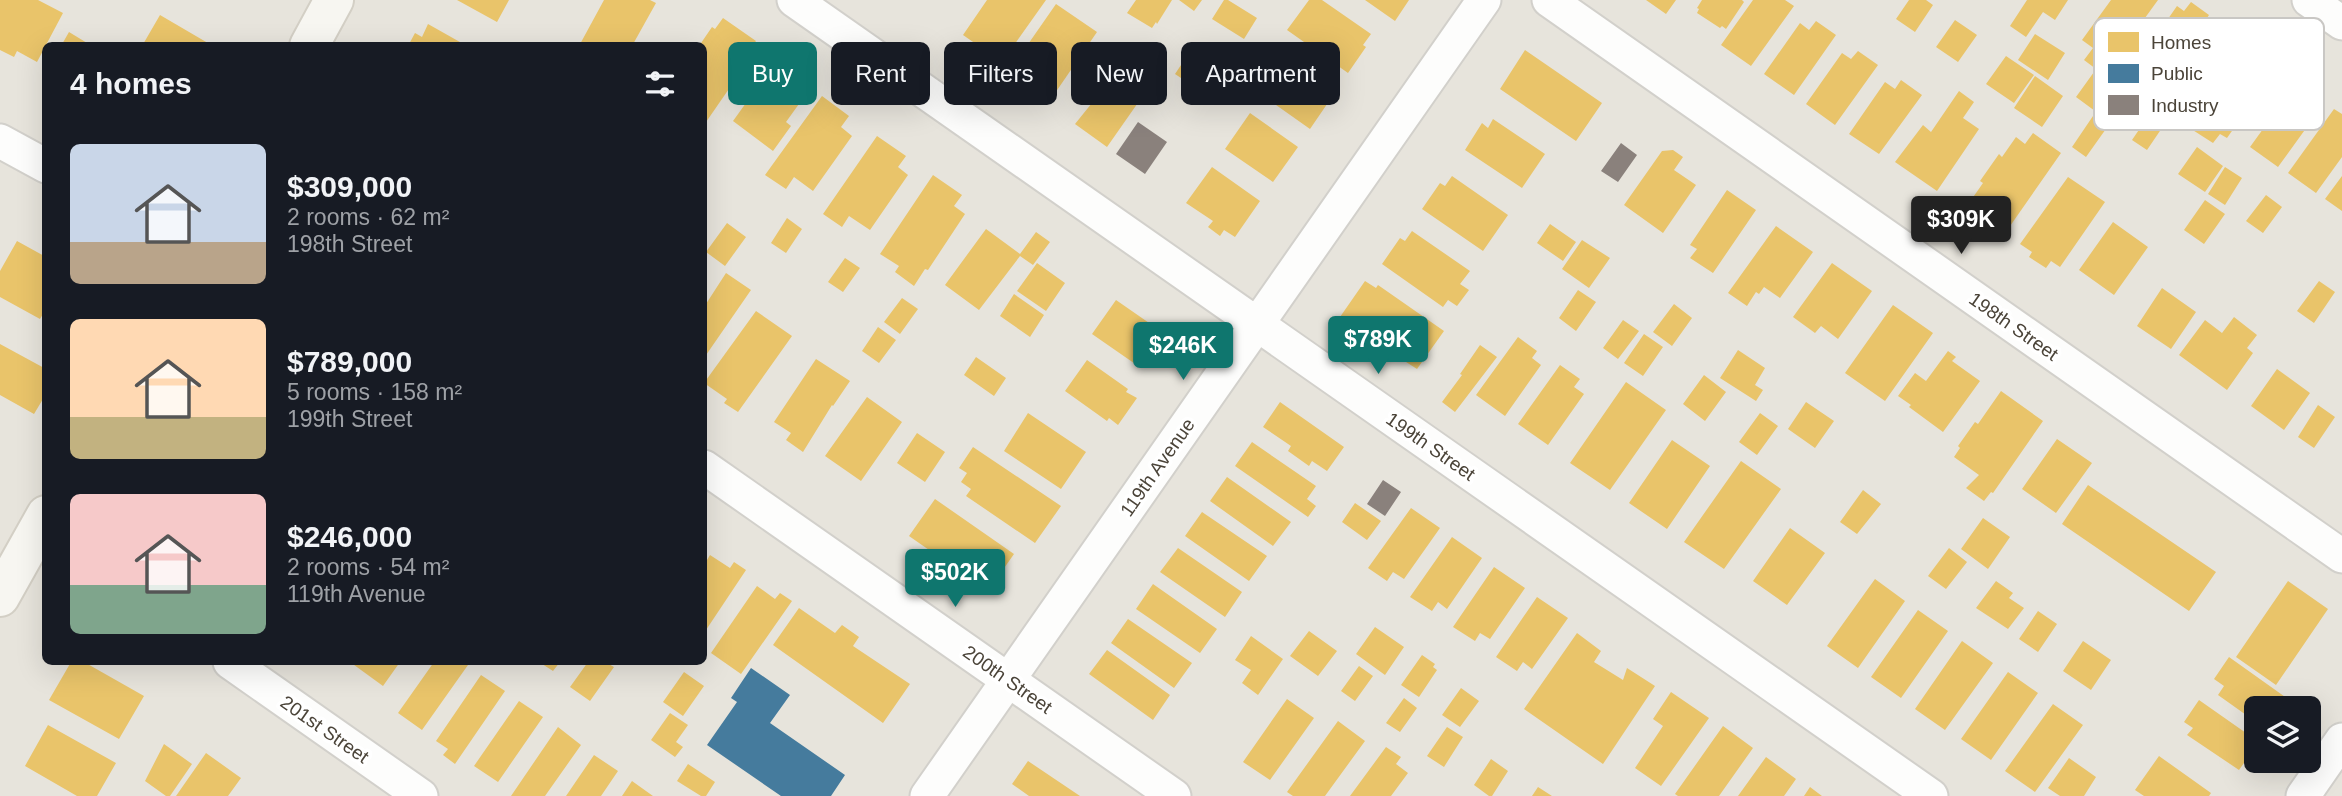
<!DOCTYPE html>
<meta charset="utf-8">
<style>
body{margin:0;font-family:Arial,sans-serif;background:#242831;color:#f1f3f6;height:100vh;display:flex;flex-direction:column;font-size:26px;white-space:nowrap}
*{box-sizing:border-box;margin:0}
p{font-size:23px;color:#9ea1a6}
.icon{flex:none;width:38px;height:38px;fill:none;stroke:currentColor;stroke-width:2;stroke-linecap:round;stroke-linejoin:round}
.map{position:relative;flex:1;overflow:hidden}
.details{position:absolute;left:42px;top:42px;width:665px;height:623px;display:flex;flex-direction:column;background:#171b24;border-radius:10px;box-shadow:0 7px 28px #0002}
.details>*{flex:none}
.guide{position:absolute;left:728px;top:42px;width:665px;height:63px;display:flex;gap:14px}
.controls{position:absolute;left:2244px;top:696px;display:grid;gap:14px}
.controls a{display:grid;place-items:center;width:77px;height:77px;border-radius:10px;background:#171b24;box-shadow:0 7px 28px #0002;font-size:35px}
.price{position:absolute;translate:-50% -60px;padding:0 16px;border-radius:7px;background:#0f766e;color:#fff;font-size:23px;line-height:46px;filter:drop-shadow(0 2px 4px #0008)}
.price::after{content:'';position:absolute;left:50%;top:42px;width:21px;height:16px;margin-left:-10px;background:inherit;clip-path:polygon(0 0,100% 0,50% 100%)}
.price.active{background:#222;color:#fff}
ul{padding:0;list-style:none}
li{display:flex;align-items:center;gap:21px;height:175px;padding:0 28px}
li span{display:grid;place-items:center;flex:none;width:196px;height:140px;border-radius:10px;color:#555}
li>.icon{margin-inline-start:auto}
span .icon{width:84px;height:84px;fill:#fffc;stroke-width:1}
li b{font-size:30px}
h2{display:flex;justify-content:space-between;align-items:center;height:84px;padding:0 28px;font-size:30px}
.pill{padding:0 24px;border-radius:10px;background:#171b24;box-shadow:0 7px 28px #0002;font-size:24px;line-height:63px}
.pill.active{background:#0f766e;color:#fff}
.map>svg:first-child{display:block}
.residential{fill:#e7e4dc;fill-rule:evenodd}
.homes{fill:#e9c46a}
.public{fill:#457b9d}
.industry{fill:#8a817c}
.lines{fill:none;stroke-linecap:round;stroke-linejoin:round}
.street-casing{stroke:#d2d0cb;stroke-width:37}
.secondary-casing{stroke:#d3cfc5;stroke-width:42}
.street{stroke:#fdfdfc;stroke-width:33}
.secondary{stroke:#f7f6f1;stroke-width:38}
.labels{text-anchor:middle;stroke-width:7;stroke-linejoin:round;paint-order:stroke}
.street-label{font-size:19px;fill:#4b4439;stroke:#fff}
.key{fill:#fff;stroke:#c9c7c4;stroke-width:2}
.key-label{font-size:19px;fill:#4b4439}
</style>
<div class="map">
<svg width="2342" height="796" viewBox="0 0 2342 796">
<rect width="100%" height="100%" fill="#f4f2ee"/>
<!-- residential -->
<path class="residential" d="M0 0H2342V796H0ZM46 46H704V662H46ZM2256 709H2308V761H2256Z"/>
<!-- homes -->
<path class="homes" d="M0 0H38L63 13 37 62 17 51 14 57 0 50Z
M457 0H509L497 22Z
M604 0H650L656 3 632 46H579Z
M987 0H1046L1002 62 963 35Z
M1136 0H1172L1157 24 1156 22 1152 28 1127 13Z
M1179 0H1202L1194 11Z
M1224 0H1228L1257 18 1244 39 1212 19Z
M1309 0H1322L1371 34 1363 45 1366 47 1348 73 1287 30Z
M1365 0H1409L1395 21Z
M1646 0H1676L1666 14Z
M1702 0H1742L1744 2 1726 29 1722 26 1720 28 1697 13 1699 9 1697 8Z
M1753 0H1785L1794 6 1751 66 1721 45Z
M1909 0H1926L1933 5 1915 32 1896 19Z
M2027 0H2068L2055 20 2043 12 2026 37 2010 26Z
M2111 0H2158L2113 62 2109 59 2100 72 2084 60 2093 48 2082 40Z
M2191 2 2209 15 2207 18 2219 27 2170 96 2133 69 2177 6 2184 11Z
M1056 4 1097 32 1051 99 1010 70Z
M160 15 213 46H142Z
M723 18 756 41 749 51 753 54 704 125V46H699L712 27 715 29Z
M1955 20 1977 35 1958 62 1936 47Z
M1816 21 1836 35 1794 95 1764 74 1800 23 1809 30Z
M428 24 467 46H408L415 33 422 37Z
M69 32 92 46H61Z
M2035 34 2065 53 2048 80 2018 60Z
M2232 42 2274 71 2227 138 2220 134 2213 143 2188 127 2226 74 2215 66Z
M1525 50 1602 103 1576 141 1500 89Z
M1858 51 1878 65 1835 125 1806 104 1842 53 1851 59Z
M1187 56 1217 76 1205 94 1175 74Z
M2006 56 2034 75 2014 103 1986 84Z
M1288 58 1336 91 1310 129 1262 95Z
M1117 64 1132 75 1138 65 1156 77 1107 147 1075 124 1100 93 1097 91Z
M769 71 804 97 786 122 791 126 773 151 733 121Z
M2094 72 2112 85 2095 111 2076 97Z
M2035 76 2063 96 2042 127 2014 108Z
M1901 80 1922 95 1879 154 1849 134 1885 82 1895 89Z
M2297 82 2325 102 2278 167 2250 147Z
M1959 91 1974 102 1963 118 1979 129 1937 191 1895 162 1923 125 1931 132Z
M822 96 849 116 841 127 852 136 813 191 794 177 786 189 765 175Z
M2334 109 2342 114V157L2316 193 2288 173Z
M1250 113 1298 147 1273 182 1225 149Z
M2149 115 2164 125 2147 150 2132 140Z
M2093 116 2108 126 2086 157 2072 147Z
M1493 119 1545 154 1522 188 1465 150 1482 123 1488 128Z
M2033 133 2061 153 2001 239 1962 213 1983 183 1980 181 1999 154 2002 157 2016 137 2025 144Z
M877 136 906 156 898 167 908 175 870 230 849 216 842 227 823 214Z
M2197 147 2223 166 2205 192 2178 174Z
M1673 150 1683 157 1674 170 1696 185 1663 233 1624 205 1662 151Z
M1212 167 1260 201 1235 237 1224 230 1220 236 1208 227 1213 221 1186 203Z
M2225 167 2242 178 2225 205 2208 194Z
M933 175 962 195 954 206 965 214 928 270 925 269 914 286 895 272 899 266 880 254Z
M1452 176 1508 215 1483 251 1422 209 1440 183 1445 186Z
M2342 176V211L2325 199Z
M2068 177 2105 202 2060 267 2051 261 2046 268 2029 257 2032 252 2020 244Z
M1727 190 1756 210 1713 273 1690 258 1697 249 1690 245Z
M2266 195 2282 207 2263 233 2246 221Z
M2205 200 2225 214 2204 244 2184 230Z
M787 218 802 229 786 253 771 243Z
M2113 222 2148 247 2114 295 2079 270Z
M727 223 746 237 725 266 706 252Z
M1550 224 1576 242 1563 261 1537 243Z
M1776 226 1813 252 1780 298 1764 287 1759 294 1756 292 1747 306 1728 293Z
M986 229 1020 254 1036 232 1050 242 1033 265 1020 256 979 310 945 285Z
M1412 231 1470 271 1460 284 1469 290 1457 306 1448 300 1443 307 1382 264 1400 238 1405 241Z
M1582 240 1610 258 1589 288 1562 269Z
M17 241 46 257V309L40 319 0 297V271Z
M845 258 860 268 843 292 828 282Z
M1037 263 1065 283 1046 311 1017 291Z
M1832 263 1872 291 1838 339 1821 326 1815 333 1793 317Z
M726 273 751 290 704 358V307Z
M1365 281 1376 288 1378 285 1444 331 1417 369 1392 353 1390 356 1371 343 1373 340 1340 317Z
M2319 281 2335 292 2314 323 2297 311Z
M2162 288 2196 312 2171 349 2137 326Z
M1578 290 1596 302 1576 331 1559 318Z
M1014 294 1044 315 1030 337 1000 316Z
M902 298 918 309 900 334 884 322Z
M1116 300 1165 334 1141 368 1092 334Z
M1674 304 1692 318 1672 346 1653 332Z
M1893 305 1933 333 1885 401 1845 373Z
M756 311 792 336 738 412 724 403 727 399 704 383Z
M2234 317 2257 335 2247 348 2253 353 2227 390 2179 355 2205 320 2222 333Z
M1623 320 1639 331 1618 359 1603 348Z
M878 327 896 340 879 363 862 351Z
M1644 334 1663 347 1643 376 1624 363Z
M1518 337 1537 351 1532 358 1541 365 1505 416 1476 395Z
M0 344 46 369V394L34 414 0 395Z
M1480 345 1497 357 1455 412 1442 402 1462 375 1460 374Z
M1738 350 1765 368 1755 385 1763 390 1756 401 1720 378Z
M1948 351 1956 357 1952 361 1980 381 1943 432 1909 407 1911 405 1898 396 1915 373 1926 381Z
M976 357 1006 378 994 396 964 375Z
M816 359 850 381 833 406 832 405 803 452 786 440 791 433 774 422Z
M1087 360 1128 389 1126 392 1137 398 1118 425 1109 418 1107 421 1065 391Z
M1560 365 1580 379 1574 387 1584 394 1548 445 1518 424Z
M2277 369 2310 393 2284 430 2251 406Z
M1704 375 1726 392 1705 421 1683 404Z
M1626 382 1666 410 1610 490 1570 463Z
M2001 391 2043 421 1993 493 1991 492 1984 501 1966 488 1979 475 1954 457 1960 448 1958 446 1975 422 1978 424Z
M867 397 902 422 861 481 825 456Z
M1280 402 1344 447 1327 471 1312 461 1309 466 1288 451 1291 446 1263 427Z
M1806 402 1834 421 1815 448 1788 429Z
M2318 405 2335 417 2314 448 2298 437Z
M1028 413 1086 452 1061 489 1004 451Z
M1760 413 1778 426 1757 455 1739 442Z
M917 433 945 452 925 482 897 463Z
M2057 439 2092 463 2056 513 2022 489Z
M1672 440 1710 466 1667 529 1629 503Z
M1252 442 1316 486 1307 499 1316 506 1308 517 1235 466Z
M973 447 1061 506 1035 543 966 496 971 489 961 482 967 473 959 468Z
M1741 461 1781 489 1724 569 1684 542Z
M1227 477 1291 522 1273 546 1210 501Z
M2088 485 2216 572 2189 611 2062 524Z
M1863 490 1881 504 1857 534 1840 522Z
M935 499 1014 554 988 591 909 536Z
M1355 503 1381 521 1367 540 1342 522Z
M1411 508 1440 528 1404 579 1393 572 1387 581 1368 568Z
M1202 512 1267 556 1249 581 1185 536Z
M1983 518 2010 537 1988 569 1961 549Z
M1790 528 1825 553 1787 605 1753 581Z
M1452 537 1482 558 1447 609 1438 602 1432 611 1410 597Z
M1178 548 1242 592 1225 617 1160 572Z
M1949 548 1967 562 1946 589 1928 576Z
M710 555 730 568 734 562 746 570 704 633V565Z
M1494 567 1525 588 1490 639 1480 633 1475 641 1453 627Z
M1875 579 1905 601 1858 668 1827 646Z
M1996 581 2013 593 2009 598 2024 608 2008 629 1976 608Z
M2288 581 2328 609 2276 685 2236 657Z
M1153 584 1217 629 1200 653 1136 609Z
M757 586 775 599 780 593 792 601 741 674 711 653Z
M1537 597 1568 618 1532 669 1523 662 1517 671 1496 657Z
M799 608 835 633 842 625 859 637 853 646 910 684 883 723 773 645Z
M1918 610 1948 631 1901 698 1871 677Z
M2038 611 2057 624 2038 652 2019 639Z
M1128 619 1192 663 1174 688 1111 643Z
M1375 627 1404 647 1385 675 1356 654Z
M1309 631 1337 651 1318 676 1290 656Z
M1577 633 1601 651 1594 662 1623 680 1627 668 1655 686 1603 764 1524 709Z
M1251 636 1283 659 1258 695 1242 683 1251 670 1235 660Z
M1962 641 1993 663 1945 730 1915 709Z
M2083 641 2111 660 2091 690 2063 671Z
M1107 650 1170 695 1153 720 1089 674Z
M1422 655 1435 664 1433 667 1437 670 1419 697 1401 685Z
M2229 657 2288 699 2281 709H2256V722L2218 695 2224 686 2214 679Z
M71 662H84L144 696 119 739 49 700Z
M350 662H400L383 686Z
M434 662H462L468 665 422 730 398 713Z
M539 662H560L553 671Z
M588 662H605L614 667 590 701 570 687Z
M1359 666 1373 676 1355 701 1341 691Z
M684 672 704 686 683 716 663 702Z
M2008 672 2038 693 1991 760 1961 739Z
M481 675 505 691 455 764 443 755 448 749 436 741Z
M1461 688 1479 701 1460 727 1442 715Z
M1671 692 1709 718 1661 786 1635 768 1663 726 1653 719Z
M1404 698 1417 708 1400 732 1386 723Z
M1287 699 1314 718 1270 780 1243 762Z
M2199 700 2256 740V746L2239 770 2187 735 2193 728 2184 722Z
M519 701 543 717 498 782 474 766Z
M2053 704 2083 725 2035 792 2005 771Z
M670 713 688 725 676 742 683 747 675 757 651 740Z
M1338 721 1365 741 1325 796H1293L1287 792Z
M48 725 116 763 97 796H77L25 766Z
M1723 726 1753 748 1719 796H1678L1675 794Z
M558 727 581 745 545 796H511Z
M1447 727 1463 737 1444 767 1427 756Z
M164 744 192 764 170 796H166L145 781Z
M1386 747 1401 757 1396 764 1408 773 1391 796H1350Z
M206 753 241 778 228 796H176Z
M594 755 618 771 601 796H566Z
M2159 756 2211 793 2209 796H2144L2135 790Z
M1766 757 1796 779 1784 796H1738Z
M2069 758 2096 777 2084 796H2060L2048 788Z
M1491 759 1508 771 1492 796H1489L1474 785Z
M1028 761 1080 796H1029L1012 784Z
M688 764 715 782 706 796H701L677 781Z
M632 781 653 796H622Z
M1538 787 1552 796H1532Z
M1810 787 1822 796H1804Z"/>
<!-- public -->
<path class="public" d="M751 668 790 695 770 723 845 775 831 796H781L707 745 737 702 731 698Z"/>
<!-- industry -->
<path class="industry" d="M1138 122 1167 142 1145 174 1116 154Z
M1621 143 1637 155 1618 182 1601 171Z
M1383 480 1401 492 1385 516 1367 504Z"/>
<g class="lines">
<defs>
<path id="street" d="M794 0 1931 796
M1549 0 2342 556
M2309 0 2342 23
M0 141 46 166
M704 467 1174 796
M230 662 421 796
M927 796 1484 0
M2303 796 2342 740"/>
<path id="secondary" d="M309 46 334 0
M0 597 46 515"/>
</defs>
<!-- street casing -->
<use href="#street" class="street-casing"/>
<!-- secondary casing -->
<use href="#secondary" class="secondary-casing"/>
<!-- street -->
<use href="#street" class="street"/>
<!-- secondary -->
<use href="#secondary" class="secondary"/>
</g>
<g class="labels">
<!-- street labels -->
<g class="street-label">
<text transform="translate(2014 326) rotate(35)" y="7">198th Street</text>
<text transform="translate(1431 446) rotate(35)" y="7">199th Street</text>
<text transform="translate(1157 467) rotate(-55)" y="7">119th Avenue</text>
<text transform="translate(1008 679) rotate(35)" y="7">200th Street</text>
<text transform="translate(325 729) rotate(35)" y="7">201st Street</text>
</g>
</g>
<!-- legend -->
<rect x="2094" y="18" width="230" height="112" rx="10" class="key"/>
<rect x="2108" y="32" width="31" height="20" fill="#e9c46a"/>
<rect x="2108" y="64" width="31" height="19" fill="#457b9d"/>
<rect x="2108" y="95" width="31" height="20" fill="#8a817c"/>
<g class="key-label">
<text x="2151" y="49">Homes</text>
<text x="2151" y="80">Public</text>
<text x="2151" y="112">Industry</text>
</g>
</svg>
<div class="controls">
<a><svg class="icon" aria-label="layers" viewBox="0 0 24 24"><path d="M12 4l9 5-9 5-9-5zM3 14l9 5 9-5"/></svg></a>
</div>
<b class="price active" style="left:1961px;top:256px">$309K</b>
<b class="price" style="left:1378px;top:376px">$789K</b>
<b class="price" style="left:1183px;top:382px">$246K</b>
<b class="price" style="left:955px;top:609px">$502K</b>
<div class="guide">
<a class="pill active">Buy</a>
<a class="pill">Rent</a>
<a class="pill">Filters</a>
<a class="pill">New</a>
<a class="pill">Apartment</a>
</div>
<section class="details">
<h2>4 homes<svg class="icon" aria-label="filters" viewBox="0 0 24 24"><path d="M4 7h16M4 17h16"/><circle cx="9" cy="7" r="2"/><circle cx="15" cy="17" r="2"/></svg></h2>
<ul>
<li><span style="background:linear-gradient(#c9d6e8 70%,#b9a48a 0)"><svg class="icon" aria-label="home" viewBox="0 0 24 24"><path d="M3 11l9-7 9 7M6 9v11h12V9"/></svg></span><div><b>$309,000</b><p>2 rooms · 62 m²</p><p>198th Street</p></div></li>
<li><span style="background:linear-gradient(#ffd9b3 70%,#c2b280 0)"><svg class="icon" aria-label="home" viewBox="0 0 24 24"><path d="M3 11l9-7 9 7M6 9v11h12V9"/></svg></span><div><b>$789,000</b><p>5 rooms · 158 m²</p><p>199th Street</p></div></li>
<li><span style="background:linear-gradient(#f6c9c9 65%,#7fa58c 0)"><svg class="icon" aria-label="home" viewBox="0 0 24 24"><path d="M3 11l9-7 9 7M6 9v11h12V9"/></svg></span><div><b>$246,000</b><p>2 rooms · 54 m²</p><p>119th Avenue</p></div></li>
</ul>
</section>
</div>
